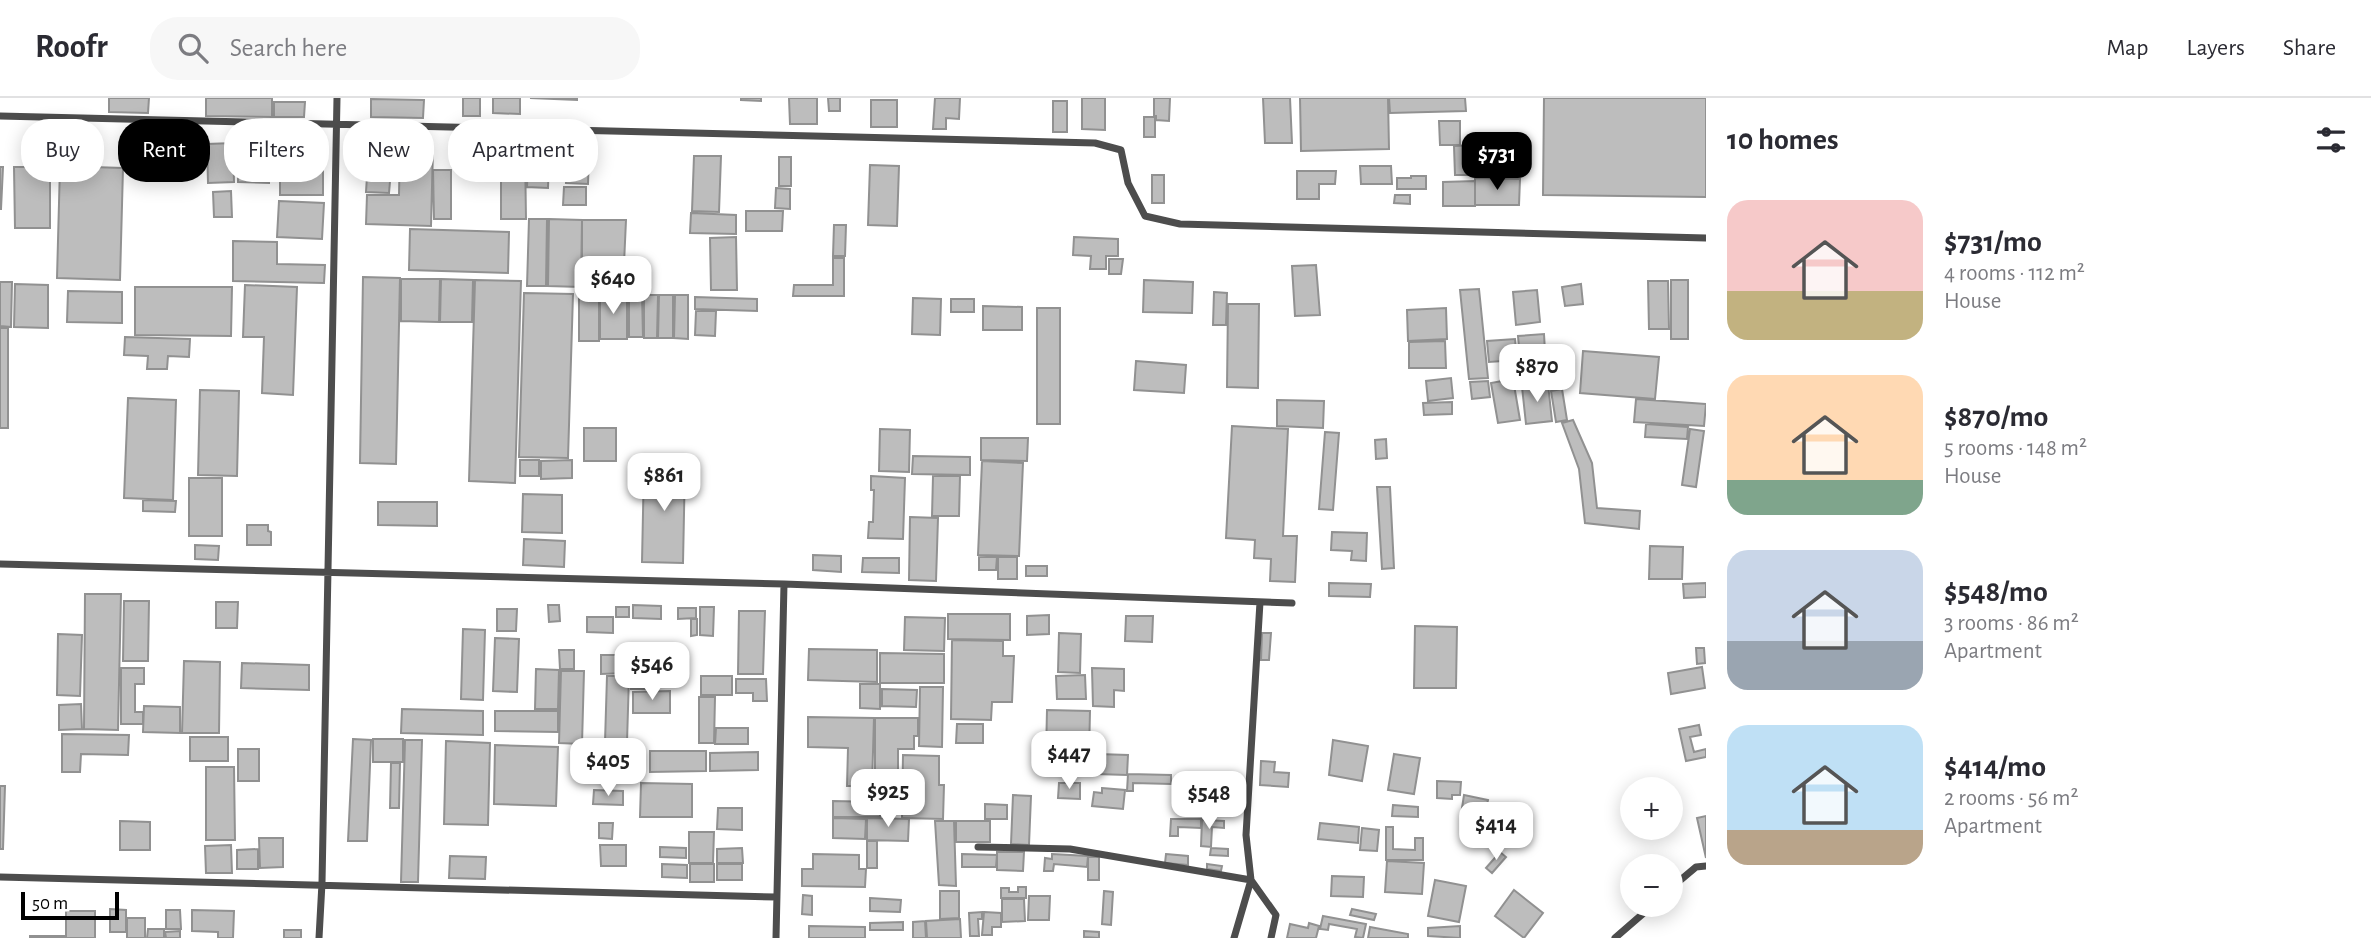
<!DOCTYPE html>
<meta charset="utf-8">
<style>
body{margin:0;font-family:"Alegreya Sans",sans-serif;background:#f7f7f7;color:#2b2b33;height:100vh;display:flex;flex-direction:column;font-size:26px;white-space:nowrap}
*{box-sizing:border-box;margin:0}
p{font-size:23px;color:#7c7c81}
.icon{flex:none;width:38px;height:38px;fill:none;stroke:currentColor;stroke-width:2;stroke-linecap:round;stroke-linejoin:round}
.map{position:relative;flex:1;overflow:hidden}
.details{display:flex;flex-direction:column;background:#fff;width:665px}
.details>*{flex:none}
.top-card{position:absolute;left:21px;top:21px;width:665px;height:63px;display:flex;gap:14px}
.controls{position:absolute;left:1620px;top:679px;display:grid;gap:14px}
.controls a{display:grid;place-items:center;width:63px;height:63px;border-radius:50%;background:#fff;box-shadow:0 4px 18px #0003;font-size:35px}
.scale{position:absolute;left:21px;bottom:18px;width:98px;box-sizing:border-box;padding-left:7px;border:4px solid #000;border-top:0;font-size:19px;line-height:24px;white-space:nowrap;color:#000;-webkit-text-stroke:5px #fff;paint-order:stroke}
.price{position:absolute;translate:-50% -60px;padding:0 16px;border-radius:14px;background:#fff;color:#222;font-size:23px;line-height:46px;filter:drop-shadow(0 2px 4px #0008)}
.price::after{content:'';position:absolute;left:50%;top:42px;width:21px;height:16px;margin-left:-10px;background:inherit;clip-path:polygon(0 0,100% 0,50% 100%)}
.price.active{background:#000;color:#fff}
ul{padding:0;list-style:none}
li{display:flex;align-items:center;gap:21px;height:175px;padding:0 21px}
li span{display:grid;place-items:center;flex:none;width:196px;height:140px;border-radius:21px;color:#555}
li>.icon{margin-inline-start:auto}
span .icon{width:84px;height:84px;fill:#fffc;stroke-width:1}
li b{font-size:30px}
h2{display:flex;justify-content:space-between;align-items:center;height:84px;padding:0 21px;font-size:30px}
.chip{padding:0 24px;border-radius:28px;background:#fff;box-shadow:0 4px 18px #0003;font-size:24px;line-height:63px}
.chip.active{background:#000;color:#fff}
header{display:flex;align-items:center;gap:42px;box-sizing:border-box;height:98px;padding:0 35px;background:#fff;border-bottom:2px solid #e1e1e2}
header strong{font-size:33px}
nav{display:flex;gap:38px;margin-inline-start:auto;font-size:24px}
.search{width:490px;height:63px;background:#f7f7f7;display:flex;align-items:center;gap:18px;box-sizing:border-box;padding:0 24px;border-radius:28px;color:#7c7c81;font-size:26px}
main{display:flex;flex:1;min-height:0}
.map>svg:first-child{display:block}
.building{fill:#bdbdbd;stroke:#919191;stroke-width:2}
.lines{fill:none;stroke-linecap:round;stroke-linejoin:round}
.street{stroke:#4d4d4d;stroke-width:7}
</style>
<header>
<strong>Roofr</strong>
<div class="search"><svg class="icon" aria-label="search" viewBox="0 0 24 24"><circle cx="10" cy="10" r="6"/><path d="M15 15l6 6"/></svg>Search here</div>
<nav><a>Map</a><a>Layers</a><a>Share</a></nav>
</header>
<main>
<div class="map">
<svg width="1706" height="840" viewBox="0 0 1706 840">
<rect width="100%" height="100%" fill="#fff"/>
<!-- building -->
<path class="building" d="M109 0H149L148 15 109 14Z
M206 0H272V19L206 18Z
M463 0H480V18H463Z
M493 0H520V16L493 15Z
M530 0H577V2Z
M741 0H761V3L741 2Z
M789 0H817V26H790Z
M828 0H840V13H829Z
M935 0H960L959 21 946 20V31H933Z
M1082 0H1105V32L1082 31Z
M1154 0H1170L1169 23 1156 22V18H1154Z
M1263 0H1290L1292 45H1265Z
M1300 0H1388L1389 51 1301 53Z
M1389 0H1465L1466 13 1390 15Z
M1544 0H1706V99L1543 97Z
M371 1 424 2 423 20 371 19Z
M871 2H897V29H871Z
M1053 3H1067V34H1053Z
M274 4H305L304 19H274Z
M1144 19H1155V39H1144Z
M1439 23H1460V47H1440Z
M233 45 234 84 208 85 207 46Z
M369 47 393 49 389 95 366 94Z
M1473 47 1474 77H1455L1454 48Z
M280 48H323V97H280Z
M400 50 433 51 431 128 366 126 367 97H399Z
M501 54H525L526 121H501Z
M1524 54V77L1482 78V55Z
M567 55 589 56 588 86 566 85Z
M238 57H269V85L238 84Z
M528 57 549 58 548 90 527 89Z
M694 58H721L719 114 692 113Z
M779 59H791V88H779Z
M870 67 899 68 897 128 868 127Z
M60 68 123 70 120 182 57 180Z
M1360 68H1391L1392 86H1361Z
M0 69H3L1 111H0Z
M14 69H50V130H15Z
M433 72H451V121H434Z
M1297 73H1336L1335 86H1319V101H1297Z
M1152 77H1164V105H1152Z
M1411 78H1426V91H1397V80H1411Z
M1475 80 1520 81 1519 107H1475Z
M1475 83V108H1443V84Z
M564 89H586V107H563Z
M776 90 790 91V111L775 110Z
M231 93 232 119H214L213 94Z
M1395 97H1410V106L1394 105Z
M279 103 324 105 322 141 277 139Z
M746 113H783L782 133H746Z
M691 115 736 117V136L690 135Z
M529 121H547L546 188H527Z
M549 121 582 122 581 189 548 188Z
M582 122H626L623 188H582Z
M834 127H846L845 158H833Z
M410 131 509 134 508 175 409 172Z
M736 139 737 192H711L710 140Z
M1074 139 1118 141V158H1106V171H1090L1091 158 1073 157Z
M233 143 277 144V166L325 167 324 185 233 183Z
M833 160H844V198H793L794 187H833Z
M1109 161H1123L1121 176H1109Z
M1316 167 1320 217 1295 218 1292 168Z
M363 179 400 180 396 366 360 365Z
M401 181H440L439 224 401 223Z
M441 181 473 182 472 224H440Z
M475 182 521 183 515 385 469 383Z
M1144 182 1193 184 1192 215 1143 214Z
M1671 182H1688V241H1671Z
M1648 183H1668L1669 231H1649Z
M0 184H12L11 229 0 228Z
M15 186 48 187V230L14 229Z
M1581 186 1583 206 1565 208 1562 189Z
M245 187 297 189 293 297 262 295 264 239H243Z
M135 189H232L231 238 135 237Z
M1479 191 1488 280 1469 281 1460 192Z
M1537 192 1540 224 1516 227 1513 194Z
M68 193 122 194V225L67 224Z
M1214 194 1227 195 1226 227H1213Z
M524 195 573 196 568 360 519 359Z
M579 195H599V243H579Z
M600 196H627V241H600Z
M629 196H642L643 239H629Z
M644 197H658L657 240H644Z
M659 197H673V240H658Z
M675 197H688V241L674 240Z
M695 199 757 201V213L695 211Z
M913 200 941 201 940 237 912 236Z
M951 201H974V214H951Z
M1228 206H1259L1258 290 1227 289Z
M983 208 1022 209V232H983Z
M1037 210H1060V326H1037Z
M1446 210 1447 241 1408 243 1407 212Z
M696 213H716L715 238 695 237Z
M0 230H8V330H0Z
M1544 236 1546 271 1521 273 1518 238Z
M125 239 190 241 189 259 168 258 167 271H147L148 258 124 257Z
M1515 241 1517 262 1489 264 1487 243Z
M1445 243 1446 270H1409V244Z
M1583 253 1659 259 1655 301 1580 295Z
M1136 263 1186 267 1184 295 1134 292Z
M1451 280 1453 300 1428 303 1426 283Z
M1513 281 1520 322 1498 325 1491 285Z
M1488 283 1490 299 1472 301 1470 284Z
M1548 286 1552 323 1526 326 1522 289Z
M1562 291 1567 322 1556 324 1551 293Z
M200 292 239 293 237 378 198 377Z
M128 300 176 302 173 402 124 400Z
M1636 301 1706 306 1704 328 1634 324Z
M1277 302 1324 303 1323 330 1277 328Z
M1452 304V316L1424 317 1423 305Z
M1573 322 1592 365 1597 410 1640 413 1639 431 1585 425 1579 371 1562 325Z
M1646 326 1688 329 1687 341 1645 339Z
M1232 328 1288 331 1283 438H1297L1295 484 1270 483 1271 461 1254 460 1255 442 1226 440Z
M584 330H616V363H584Z
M880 331 910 332 909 374 879 373Z
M1690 331 1704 333 1696 389 1682 387Z
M1325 334 1339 335 1333 412 1319 411Z
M981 340H1028L1027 363 981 362Z
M1386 341 1387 360 1376 361 1375 342Z
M913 358 970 359V377L912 376Z
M520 362H539V378H520Z
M572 362V380L541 381V363Z
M982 363 1023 365 1019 458 978 457Z
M644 366H685L683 465 642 464Z
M871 378 905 380 903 441 868 440 869 424H873L874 392H871Z
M933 378H960L959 418H932Z
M189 380H222V438H189Z
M1377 389H1390L1394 470 1382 471Z
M523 396 562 397V435L522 434Z
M143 402 176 403 175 414 143 413Z
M378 404H437V428L378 427Z
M910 419 938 420 936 483 909 482Z
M247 427H268V433L271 434V447H247Z
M1332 434 1367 435 1366 463 1351 462 1352 453 1331 452Z
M524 441 565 443 564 469 523 467Z
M195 447 219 448 218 462 195 461Z
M1650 448 1683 449 1682 481H1649Z
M813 457 841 458V474L813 472Z
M979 459H997L996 472H979Z
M998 459H1017V481H998Z
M863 460H899V475L862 474Z
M1026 468H1047V478H1026Z
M1329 485 1371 486 1370 499 1329 498Z
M1706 485V499L1684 500 1683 486Z
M85 496H121L118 632 84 631Z
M124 503H149L148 563H123Z
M216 504H238L237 530H216Z
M548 507H559L560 523 549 524Z
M633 507 661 508V521L633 520Z
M616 509H629V519H616Z
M700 509H714L713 538 700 537Z
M678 510H696V520L678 521Z
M497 511H517L516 533H497Z
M739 513H765L763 576H738Z
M948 516H1010V542L948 541Z
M1049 517V536L1027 537V518Z
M1126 518H1153L1152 544 1125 543Z
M587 519H613V535L587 534Z
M905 519 945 520 944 553 904 552Z
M691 521H697V537L691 538Z
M1415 528 1457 529 1456 590H1414Z
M463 531 485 532 483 602 461 601Z
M1059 535 1081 536 1080 575 1058 574Z
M1262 535H1271L1269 562H1261Z
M58 536 82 537 80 598 57 597Z
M495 540 519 541 517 594 493 593Z
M952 542 1003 543V558H1014L1012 604H992L991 622 951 621Z
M1696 550H1704L1705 565 1697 566Z
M809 551 877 552V584L808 582Z
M559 552H574V571H560Z
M880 555 944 556V585H880Z
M601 557H626V575L601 576Z
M631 558H650V580H658V591H631Z
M184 563 220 564 219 635H182Z
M242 565 309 567V592L241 590Z
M1702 569 1705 590 1671 596 1668 575Z
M121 570H144V586H135V614H143V626H121Z
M1092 570 1124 571V593L1114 592V609L1093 608Z
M536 571 559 572 558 611H535Z
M561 573H584L582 646 559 645Z
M1085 577 1086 601H1057L1056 578Z
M607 578H629L627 644H605Z
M701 578H732V597H701Z
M736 581H766L767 603H753V595H736Z
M860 586H880V611L860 610Z
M920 589H943L942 649 919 648Z
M882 591 917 592 916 609 882 608Z
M670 593V615H633V594Z
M699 599H715L714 645H699Z
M81 606 82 631 59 632V607Z
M144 608 180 609V635L143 634Z
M402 611 483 613V637L401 635Z
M1047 612 1090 613 1089 658 1046 657Z
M495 613H558V634L495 633Z
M808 619 874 620 872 688H847L848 650 808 649Z
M875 620H918V638H914V651H898V688H875Z
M957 626H983V645H956Z
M1699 627 1701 637 1690 639 1694 654 1706 651V659L1686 663 1679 631Z
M716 630H748V646H715Z
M62 636 129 637 128 657 81 656 80 674H62Z
M190 639H228V663H190Z
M353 641 371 642 367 743H348Z
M373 641H403V664H373Z
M405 642H422L418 784H401Z
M1333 642 1368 648 1362 683 1329 677Z
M446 643 490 645 488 727 444 726Z
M495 647 558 649 556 708 494 706Z
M238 651H259V683H238Z
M650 653H706V673L650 674Z
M758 654V672L710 673V655Z
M1097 656 1128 657 1127 677 1096 676Z
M1394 656 1420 660 1414 696 1388 692Z
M903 657 939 658V687H944L943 721 902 720Z
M1261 663 1275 664 1274 674 1289 675 1288 689 1260 687Z
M391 665H400L399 710H390Z
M206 669H234L235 742H206Z
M1128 676 1171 677V686L1133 685V693H1127Z
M1437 683 1461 684 1460 697H1452V701L1437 700Z
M641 685 692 686V719H640Z
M1059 685H1080V701L1058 700Z
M0 688H5L3 751H0Z
M1102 690 1125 692 1123 711 1092 708 1094 694 1102 695Z
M594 692 623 693V707L593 706Z
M1013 697 1031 698 1029 747 1011 746Z
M1464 697 1488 702 1485 715 1462 710Z
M833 703 880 704V719H833Z
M985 706 1007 707V721H985Z
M1393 707 1418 709V719L1392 718Z
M718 710H742V732L717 731Z
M1706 718V760L1697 720Z
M833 720 866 721 865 741 833 740Z
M867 720 909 721 908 743 867 742Z
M1171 721H1201V730L1178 729V738H1170Z
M1202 722 1224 723V730L1212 729 1211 749 1201 748Z
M120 723 150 724V752H120Z
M935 723H954L956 788 939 787Z
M956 723H990V744H956Z
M599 725H613L612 741 599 740Z
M1320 725 1359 729 1358 745 1318 741Z
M1386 729H1393V751L1415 752V740H1423V762H1386Z
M1362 730 1379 732 1377 753 1360 752Z
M689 734H714L713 765H689Z
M259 740H283V769L260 770Z
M867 743H877V770H867Z
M231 747 232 775H206L205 748Z
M600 747H626V768H601Z
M660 749 686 750V760L660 759Z
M742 750 743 765H717V751Z
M1211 750 1228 751V758L1210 757Z
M258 751V771H237V752Z
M997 754H1024L1023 773 997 772Z
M1500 754 1506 759 1492 775 1486 770Z
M813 756 859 757V771H866L865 789 802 788V771H813Z
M962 756 997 757 996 769H962Z
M1052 756 1088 758 1087 769 1054 766 1053 773H1044L1045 760 1052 761Z
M1166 756 1188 758V767L1165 765Z
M450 758 486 759 485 781 449 780Z
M1088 759H1099V782H1088Z
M1387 763 1424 765 1422 796 1385 794Z
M662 766 687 767V780L662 779Z
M690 766H714V784H690Z
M717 766H742V782H717Z
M1207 766 1222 768 1221 773 1207 771Z
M1332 778 1364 779 1363 799 1331 798Z
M1435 782 1466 788 1459 824 1428 818Z
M1018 789H1026V800H1001V790H1009V794H1018Z
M1514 792 1543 815 1524 840 1495 818Z
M940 793H959V820L940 821Z
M1104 793 1113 794 1111 827 1102 826Z
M803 797 812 798V817L802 816Z
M1029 798H1050L1049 822H1028Z
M870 800 901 802 900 814 870 813Z
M1002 801H1024L1025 823 1002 824Z
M110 811 126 812V834H110Z
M1352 811 1376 816 1374 822 1350 817Z
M166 812H180L181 831H166Z
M192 812 234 813 233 840H218V834L192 833Z
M66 813H95V840H30V838H66Z
M982 814V821H978L979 838H970L969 815Z
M984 814 1001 815V829H992V837H982Z
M1323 818 1366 826 1363 840 1355 839 1357 831 1329 826 1328 832 1320 831Z
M127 820H145V840H127Z
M960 821 961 840H927L926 823Z
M925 823 926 840H913V824Z
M903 824V832H870V825Z
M1309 825 1319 828 1316 840H1287L1290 826 1308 830Z
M809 828 865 829V840H809Z
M1460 828V840L1428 838V830Z
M1370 829 1408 836V840H1368Z
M148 831H164V840H147Z
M284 832H301V840H284Z
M180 833V840H166L165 834Z
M1084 833 1099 834V840L1084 839Z"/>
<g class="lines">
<!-- street -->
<path class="street" d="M0 18 1095 45 1121 52 1128 85 1145 118 1180 126 1706 140
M0 466 784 486 1292 505
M1260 504 1246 737 1251 782 1276 817 1271 840
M978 749 1070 751 1251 782 1234 840
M0 779 776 799
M1671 790 1696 769 1706 768
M319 840 322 785 337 0
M776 840 784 486
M1615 840 1653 807"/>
</g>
</svg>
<div class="controls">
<a>+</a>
<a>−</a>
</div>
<div class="scale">50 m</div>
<b class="price active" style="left:1497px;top:94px">$731</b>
<b class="price" style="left:613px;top:218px">$640</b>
<b class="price" style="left:1537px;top:306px">$870</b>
<b class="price" style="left:664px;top:415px">$861</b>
<b class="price" style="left:652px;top:604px">$546</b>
<b class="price" style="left:1069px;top:693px">$447</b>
<b class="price" style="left:608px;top:700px">$405</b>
<b class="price" style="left:888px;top:731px">$925</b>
<b class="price" style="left:1209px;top:733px">$548</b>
<b class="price" style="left:1496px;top:764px">$414</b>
<div class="top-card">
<a class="chip">Buy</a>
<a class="chip active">Rent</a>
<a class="chip">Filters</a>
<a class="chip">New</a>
<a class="chip">Apartment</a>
</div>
</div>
<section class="details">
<h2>10 homes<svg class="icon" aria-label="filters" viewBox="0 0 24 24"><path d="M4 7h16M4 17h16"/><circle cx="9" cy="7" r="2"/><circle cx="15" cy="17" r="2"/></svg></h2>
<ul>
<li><span style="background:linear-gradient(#f6c9c9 65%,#c2b280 0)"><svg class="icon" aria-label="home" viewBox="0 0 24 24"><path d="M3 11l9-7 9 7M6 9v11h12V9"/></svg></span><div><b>$731/mo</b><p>4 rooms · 112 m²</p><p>House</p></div></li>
<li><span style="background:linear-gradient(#ffd9b3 75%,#7fa58c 0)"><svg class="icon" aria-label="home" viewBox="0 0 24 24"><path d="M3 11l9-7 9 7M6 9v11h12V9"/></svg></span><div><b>$870/mo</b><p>5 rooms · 148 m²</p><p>House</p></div></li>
<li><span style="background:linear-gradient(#c9d6e8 65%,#9aa5b1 0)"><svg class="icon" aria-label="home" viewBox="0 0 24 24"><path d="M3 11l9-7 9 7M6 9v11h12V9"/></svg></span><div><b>$548/mo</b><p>3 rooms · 86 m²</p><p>Apartment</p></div></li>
<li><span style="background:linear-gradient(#bfe0f5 75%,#b9a48a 0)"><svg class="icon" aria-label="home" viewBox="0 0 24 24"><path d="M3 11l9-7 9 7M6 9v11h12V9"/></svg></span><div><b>$414/mo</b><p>2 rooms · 56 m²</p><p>Apartment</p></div></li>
</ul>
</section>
</main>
